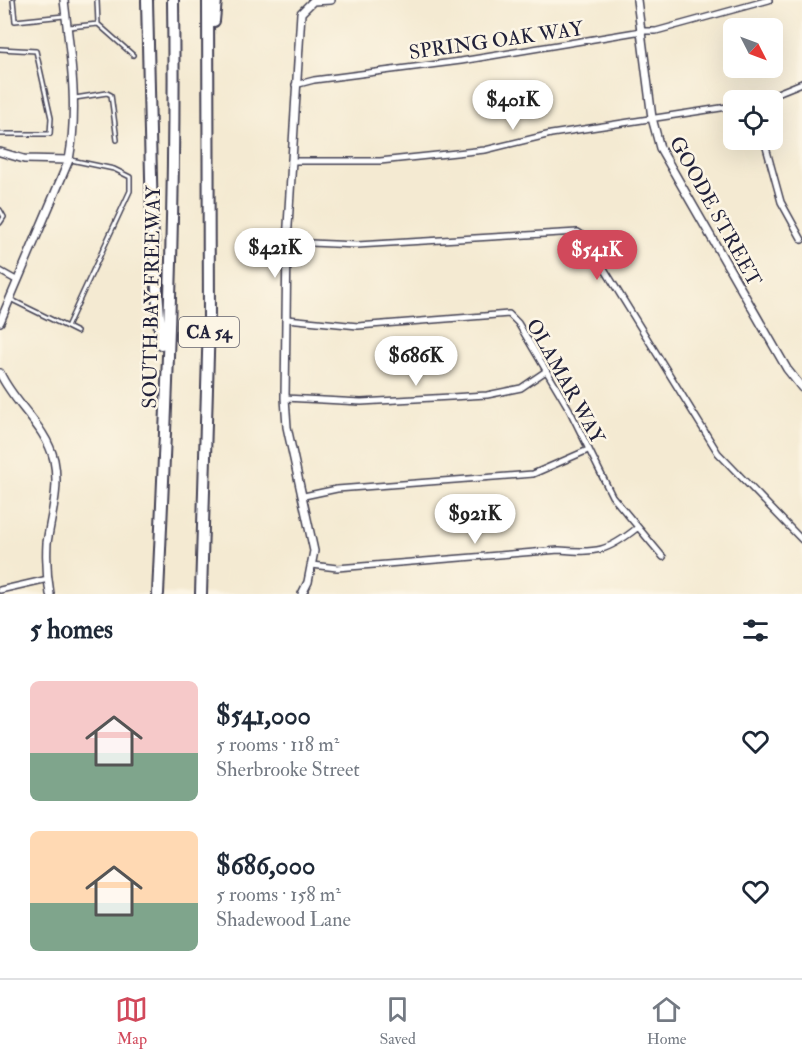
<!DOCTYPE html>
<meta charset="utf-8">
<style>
body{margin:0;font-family:"IM FELL Double Pica",serif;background:#f2f2f3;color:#1f2937;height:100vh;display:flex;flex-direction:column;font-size:22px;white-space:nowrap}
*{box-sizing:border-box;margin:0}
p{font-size:20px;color:#747a83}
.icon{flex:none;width:33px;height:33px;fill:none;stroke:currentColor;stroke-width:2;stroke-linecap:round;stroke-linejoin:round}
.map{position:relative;height:594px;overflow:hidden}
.panel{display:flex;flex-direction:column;background:#fff;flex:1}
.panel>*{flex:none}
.needle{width:39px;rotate:132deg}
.fabs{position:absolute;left:723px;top:18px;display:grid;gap:12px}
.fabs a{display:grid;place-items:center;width:60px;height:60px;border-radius:9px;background:#fff;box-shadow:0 6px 24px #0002;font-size:30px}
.price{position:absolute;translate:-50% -51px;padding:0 14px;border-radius:21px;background:#fff;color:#222;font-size:20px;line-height:39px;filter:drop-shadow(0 2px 3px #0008)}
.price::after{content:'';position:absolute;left:50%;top:36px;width:18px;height:14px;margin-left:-9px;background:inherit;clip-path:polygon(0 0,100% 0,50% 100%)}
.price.selected{background:#d1495b;color:#fff}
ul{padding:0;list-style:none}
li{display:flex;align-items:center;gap:18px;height:150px;padding:0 30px}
li span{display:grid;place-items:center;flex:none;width:168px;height:120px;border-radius:9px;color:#555}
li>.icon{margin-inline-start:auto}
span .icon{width:72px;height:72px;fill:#fffc;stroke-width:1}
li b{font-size:26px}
h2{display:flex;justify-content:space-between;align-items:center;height:72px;padding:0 30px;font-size:26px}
.dock{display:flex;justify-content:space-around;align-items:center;height:84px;border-top:2px solid #e0e1e3;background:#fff;font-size:16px;color:#747a83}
.dock a{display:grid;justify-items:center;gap:3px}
.dock .selected{color:#d1495b}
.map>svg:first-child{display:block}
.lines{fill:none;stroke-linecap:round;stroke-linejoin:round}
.service-casing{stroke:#424052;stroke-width:6}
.minor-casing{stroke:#424052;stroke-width:8}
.tertiary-casing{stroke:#424052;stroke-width:10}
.motorway-casing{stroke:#424052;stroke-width:14}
.service{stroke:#fff;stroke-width:3}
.minor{stroke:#fff;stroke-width:5}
.tertiary{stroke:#fff;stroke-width:7}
.motorway{stroke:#fff;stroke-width:10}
.labels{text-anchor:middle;stroke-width:5;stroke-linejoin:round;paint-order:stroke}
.shield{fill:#fcf5e5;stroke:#63616e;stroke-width:1.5}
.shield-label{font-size:18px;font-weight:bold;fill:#22223b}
.street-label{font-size:20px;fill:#22223b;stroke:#fcf5e5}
</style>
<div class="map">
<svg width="802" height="594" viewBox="0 0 802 594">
<rect width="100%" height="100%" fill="#fcf5e5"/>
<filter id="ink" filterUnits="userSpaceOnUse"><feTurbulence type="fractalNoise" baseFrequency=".0167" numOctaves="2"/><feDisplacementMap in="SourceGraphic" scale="12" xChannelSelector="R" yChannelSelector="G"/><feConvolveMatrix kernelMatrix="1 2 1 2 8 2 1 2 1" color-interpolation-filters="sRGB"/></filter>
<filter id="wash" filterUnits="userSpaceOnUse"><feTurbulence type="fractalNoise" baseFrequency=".008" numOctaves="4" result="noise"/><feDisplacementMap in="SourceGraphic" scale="24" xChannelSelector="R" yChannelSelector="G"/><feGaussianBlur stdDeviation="1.35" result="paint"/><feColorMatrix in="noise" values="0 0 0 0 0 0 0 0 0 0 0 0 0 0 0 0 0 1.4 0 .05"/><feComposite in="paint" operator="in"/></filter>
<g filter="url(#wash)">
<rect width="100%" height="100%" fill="#f4ead2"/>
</g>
<g filter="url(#ink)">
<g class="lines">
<defs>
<path id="service" d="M13 0 15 21 64 16
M98 24 133 55
M69 27 98 24 97 0
M0 49 36 51 51 118 50 134H0
M75 98 107 93 111 95 117 140
M0 210 4 217 0 223
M10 299 67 327 130 191V177L114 169 71 160
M67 327 77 332"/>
<path id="minor" d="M295 85 314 80 461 61 642 31H656L769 0
M760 100 802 83
M764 140 781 202 802 240
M291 161H380L485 150 551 134 734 106
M287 242 357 245 578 232 584 236 718 453 802 540
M0 271 16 280
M287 319 358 326 509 314 518 323 569 409 612 496 663 557
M285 398 361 402 487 395 521 388 546 371
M304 496 337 489 533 474 588 450
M312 565 337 568 559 550C597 553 607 552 637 528
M0 590 48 579"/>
<path id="tertiary" d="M637 0 652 118 660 148 787 369 802 388
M0 152 24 159 69 160
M0 322 69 160C79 106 70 54 64 0
M0 373C14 404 46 426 54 460 60 488 51 515 47 543 46 560 47 577 50 594
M302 594 308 582 314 551 287 427 285 398 287 242 301 13 313 1 331 0"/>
<path id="motorway" d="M147 0 152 221 161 344
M214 21 216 0
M158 594C167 396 176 198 173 0
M201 594 209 320 208 0"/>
</defs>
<!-- service casing -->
<use href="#service" class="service-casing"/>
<!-- minor casing -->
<use href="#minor" class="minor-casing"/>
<!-- tertiary casing -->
<use href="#tertiary" class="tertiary-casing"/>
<!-- motorway casing -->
<use href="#motorway" class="motorway-casing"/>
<!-- service -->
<use href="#service" class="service"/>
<!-- minor -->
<use href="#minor" class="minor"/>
<!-- tertiary -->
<use href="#tertiary" class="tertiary"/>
<!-- motorway -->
<use href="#motorway" class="motorway"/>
</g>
</g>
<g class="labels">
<!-- shield labels -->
<rect class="shield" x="179" y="317" width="60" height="30" rx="4.5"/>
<g class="shield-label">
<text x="209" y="338">CA 54</text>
</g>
<!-- street labels -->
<g class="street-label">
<text transform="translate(496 40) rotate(-8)" y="7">SPRING OAK WAY</text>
<text transform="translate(716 211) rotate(61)" y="7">GOODE STREET</text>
<text transform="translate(151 297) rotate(-89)" y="7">SOUTH BAY FREEWAY</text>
<text transform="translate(566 381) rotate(61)" y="7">OLAMAR WAY</text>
</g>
</g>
</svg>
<div class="fabs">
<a><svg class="needle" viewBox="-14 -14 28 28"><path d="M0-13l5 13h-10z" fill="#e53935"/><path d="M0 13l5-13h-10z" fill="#747a83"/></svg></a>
<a><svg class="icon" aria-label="locate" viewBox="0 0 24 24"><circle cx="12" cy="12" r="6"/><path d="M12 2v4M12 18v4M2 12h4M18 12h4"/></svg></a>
</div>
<b class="price" style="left:513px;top:131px">$401K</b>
<b class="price" style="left:275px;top:279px">$421K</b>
<b class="price selected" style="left:597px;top:281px">$541K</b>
<b class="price" style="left:416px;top:387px">$686K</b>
<b class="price" style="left:475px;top:545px">$921K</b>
</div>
<section class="panel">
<h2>5 homes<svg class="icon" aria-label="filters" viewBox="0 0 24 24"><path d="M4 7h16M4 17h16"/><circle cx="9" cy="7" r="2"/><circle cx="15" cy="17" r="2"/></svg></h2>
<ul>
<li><span style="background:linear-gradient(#f6c9c9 60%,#7fa58c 0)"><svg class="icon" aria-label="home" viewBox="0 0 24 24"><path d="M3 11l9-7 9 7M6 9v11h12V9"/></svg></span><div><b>$541,000</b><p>5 rooms · 118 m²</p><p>Sherbrooke Street</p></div><svg class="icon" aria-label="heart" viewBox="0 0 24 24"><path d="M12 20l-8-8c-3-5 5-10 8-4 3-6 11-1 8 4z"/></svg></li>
<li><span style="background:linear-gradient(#ffd9b3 60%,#7fa58c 0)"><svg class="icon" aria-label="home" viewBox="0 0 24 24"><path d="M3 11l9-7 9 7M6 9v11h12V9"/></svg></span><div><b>$686,000</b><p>5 rooms · 158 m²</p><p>Shadewood Lane</p></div><svg class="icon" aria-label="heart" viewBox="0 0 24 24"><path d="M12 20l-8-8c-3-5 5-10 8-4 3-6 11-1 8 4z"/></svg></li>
</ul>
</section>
<nav class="dock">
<a class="selected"><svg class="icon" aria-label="map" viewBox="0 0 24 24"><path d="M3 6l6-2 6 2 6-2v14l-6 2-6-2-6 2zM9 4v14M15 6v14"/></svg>Map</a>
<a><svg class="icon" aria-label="saved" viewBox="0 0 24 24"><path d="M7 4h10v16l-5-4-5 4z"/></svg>Saved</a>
<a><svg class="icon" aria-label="home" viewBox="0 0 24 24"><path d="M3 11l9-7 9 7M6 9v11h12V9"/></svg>Home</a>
</nav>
